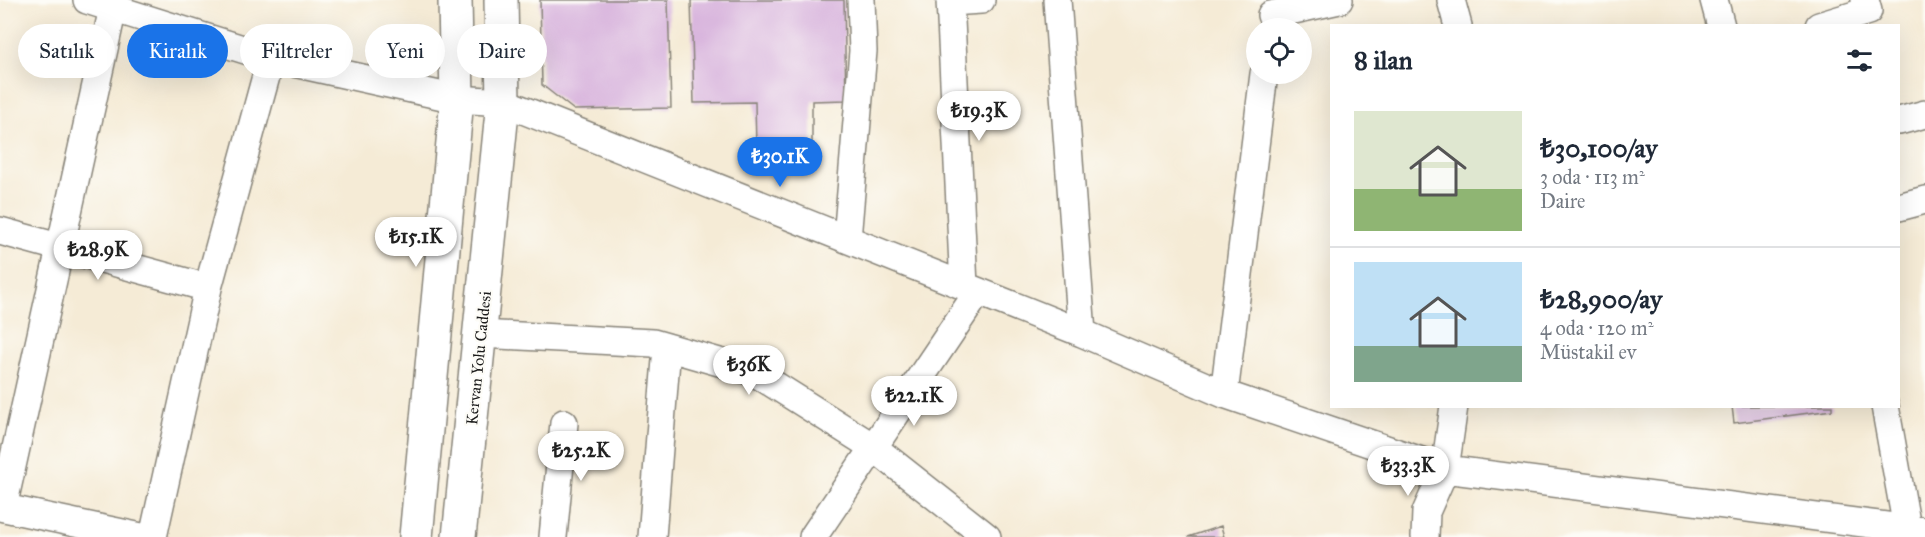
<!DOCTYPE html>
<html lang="tr">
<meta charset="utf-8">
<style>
body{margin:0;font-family:"IM FELL Great Primer",serif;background:#f6f6f7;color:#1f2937;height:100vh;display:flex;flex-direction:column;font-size:22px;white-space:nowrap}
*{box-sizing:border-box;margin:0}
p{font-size:20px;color:#747a83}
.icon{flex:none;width:33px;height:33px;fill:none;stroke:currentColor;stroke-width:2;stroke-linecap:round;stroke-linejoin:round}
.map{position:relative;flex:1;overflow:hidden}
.details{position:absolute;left:1330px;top:24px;width:570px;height:384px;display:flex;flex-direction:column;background:#fff;border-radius:0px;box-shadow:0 6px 24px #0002}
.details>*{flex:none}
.banner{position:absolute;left:18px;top:24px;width:570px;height:54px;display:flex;gap:12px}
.tools{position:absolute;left:1246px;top:18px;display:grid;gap:12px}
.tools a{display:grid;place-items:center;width:66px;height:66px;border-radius:50%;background:#fff;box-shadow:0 6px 24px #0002;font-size:30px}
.price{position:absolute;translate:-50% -51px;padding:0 14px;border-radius:21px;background:#fff;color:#222;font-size:20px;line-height:39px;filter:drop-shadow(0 2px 3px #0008)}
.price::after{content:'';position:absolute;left:50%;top:36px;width:18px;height:14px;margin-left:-9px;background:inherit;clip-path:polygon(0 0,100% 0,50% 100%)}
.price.current{background:#1a73e8;color:#fff}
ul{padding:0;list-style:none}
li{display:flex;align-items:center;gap:18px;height:150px;padding:0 24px}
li+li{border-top:2px solid #e0e1e3}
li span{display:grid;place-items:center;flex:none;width:168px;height:120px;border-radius:0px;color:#555}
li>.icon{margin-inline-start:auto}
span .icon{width:72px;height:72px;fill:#fffc;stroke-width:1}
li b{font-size:26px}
h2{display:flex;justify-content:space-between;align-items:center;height:72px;padding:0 24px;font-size:26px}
.pill{padding:0 21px;border-radius:27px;background:#fff;box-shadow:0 6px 24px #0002;font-size:21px;line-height:54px}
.pill.current{background:#1a73e8;color:#fff}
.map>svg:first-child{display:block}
.building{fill:#d8b4dd}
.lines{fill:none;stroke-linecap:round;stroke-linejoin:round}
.minor-casing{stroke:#888479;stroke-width:30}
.major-casing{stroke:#888479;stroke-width:36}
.minor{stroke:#fff;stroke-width:27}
.major{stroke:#fff;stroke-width:33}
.labels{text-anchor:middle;stroke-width:4.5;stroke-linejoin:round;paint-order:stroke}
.street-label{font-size:16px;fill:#1c1c1c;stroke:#fdfcf7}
</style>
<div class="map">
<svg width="1925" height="537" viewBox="0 0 1925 537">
<rect width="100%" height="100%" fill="#fdfcf7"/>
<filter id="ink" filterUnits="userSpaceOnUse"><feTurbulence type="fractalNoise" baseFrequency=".0167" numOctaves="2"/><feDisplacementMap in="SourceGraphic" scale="12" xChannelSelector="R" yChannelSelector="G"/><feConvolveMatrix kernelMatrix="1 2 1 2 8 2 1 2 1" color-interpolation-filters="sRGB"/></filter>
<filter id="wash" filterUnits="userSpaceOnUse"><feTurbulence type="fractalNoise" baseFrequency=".008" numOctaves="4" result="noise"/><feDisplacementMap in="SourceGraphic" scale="24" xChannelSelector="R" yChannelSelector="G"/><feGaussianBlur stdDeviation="1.35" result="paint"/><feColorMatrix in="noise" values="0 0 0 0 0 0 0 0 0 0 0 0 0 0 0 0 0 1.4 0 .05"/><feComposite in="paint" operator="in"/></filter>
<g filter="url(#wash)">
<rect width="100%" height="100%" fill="#f5ebd6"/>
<g id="blocks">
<!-- building -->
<path class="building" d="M540 0H668L671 108 574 110 542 85Z
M691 0H844L846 100 812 101V147H756L755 102 694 103Z
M1732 406H1832V410L1734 423Z
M1221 526 1224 537H1188Z"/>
</g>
</g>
<g filter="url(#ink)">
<use href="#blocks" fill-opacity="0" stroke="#888479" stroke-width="1.5"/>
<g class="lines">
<defs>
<path id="minor" d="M87 0 271 58 457 99 503 102 1082 333 1224 394 1445 469 1925 531
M950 0 964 286
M1057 0 1082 333
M1451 0 1458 26
M1714 0 1721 26
M950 2 981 0
M1271 15 1339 0
M1819 26 1868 11 1865 0
M1899 121 1925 114
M1899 207 1925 200
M0 231 208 288
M847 239 863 51 861 0
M480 334 653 343 754 372 873 447 987 537
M1224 394 1264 74
M1885 406 1907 528
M0 507 141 537
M3 507 113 8
M153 537 208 288 271 58
M553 537 564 423
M652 537 667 347
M813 537 978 292
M1425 537 1426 512 1445 469 1454 406"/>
<path id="major" d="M416 537 457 99 455 0
M459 537 503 102 501 0"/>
</defs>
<!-- minor casing -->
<use href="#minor" class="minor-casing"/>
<!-- major casing -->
<use href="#major" class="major-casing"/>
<!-- minor -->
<use href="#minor" class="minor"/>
<!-- major -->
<use href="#major" class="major"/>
</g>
</g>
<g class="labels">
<!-- street labels -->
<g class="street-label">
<text transform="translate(478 358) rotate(-84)" y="6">Kervan Yolu Caddesi</text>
</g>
</g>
</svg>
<div class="tools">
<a><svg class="icon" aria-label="locate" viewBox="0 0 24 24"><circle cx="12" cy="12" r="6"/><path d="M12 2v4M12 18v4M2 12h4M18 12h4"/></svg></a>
</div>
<b class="price" style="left:979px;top:142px">₺19.3K</b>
<b class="price current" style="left:780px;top:188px">₺30.1K</b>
<b class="price" style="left:416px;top:268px">₺15.1K</b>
<b class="price" style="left:98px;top:281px">₺28.9K</b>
<b class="price" style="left:749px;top:396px">₺36K</b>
<b class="price" style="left:914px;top:427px">₺22.1K</b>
<b class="price" style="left:581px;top:482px">₺25.2K</b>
<b class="price" style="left:1408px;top:497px">₺33.3K</b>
<div class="banner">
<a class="pill">Satılık</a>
<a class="pill current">Kiralık</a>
<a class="pill">Filtreler</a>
<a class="pill">Yeni</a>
<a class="pill">Daire</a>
</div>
<section class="details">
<h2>8 ilan<svg class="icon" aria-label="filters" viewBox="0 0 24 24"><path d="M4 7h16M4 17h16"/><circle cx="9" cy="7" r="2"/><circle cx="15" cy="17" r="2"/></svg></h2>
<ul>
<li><span style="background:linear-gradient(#dfe7d0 65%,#8fb573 0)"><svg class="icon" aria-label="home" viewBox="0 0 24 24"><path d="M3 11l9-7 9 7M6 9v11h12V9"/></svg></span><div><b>₺30,100/ay</b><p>3 oda · 113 m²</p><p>Daire</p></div></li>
<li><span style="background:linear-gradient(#bfe0f5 70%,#7fa58c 0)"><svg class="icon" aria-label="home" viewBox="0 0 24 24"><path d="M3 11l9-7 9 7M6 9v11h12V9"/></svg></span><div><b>₺28,900/ay</b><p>4 oda · 120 m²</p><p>Müstakil ev</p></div></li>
</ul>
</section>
</div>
